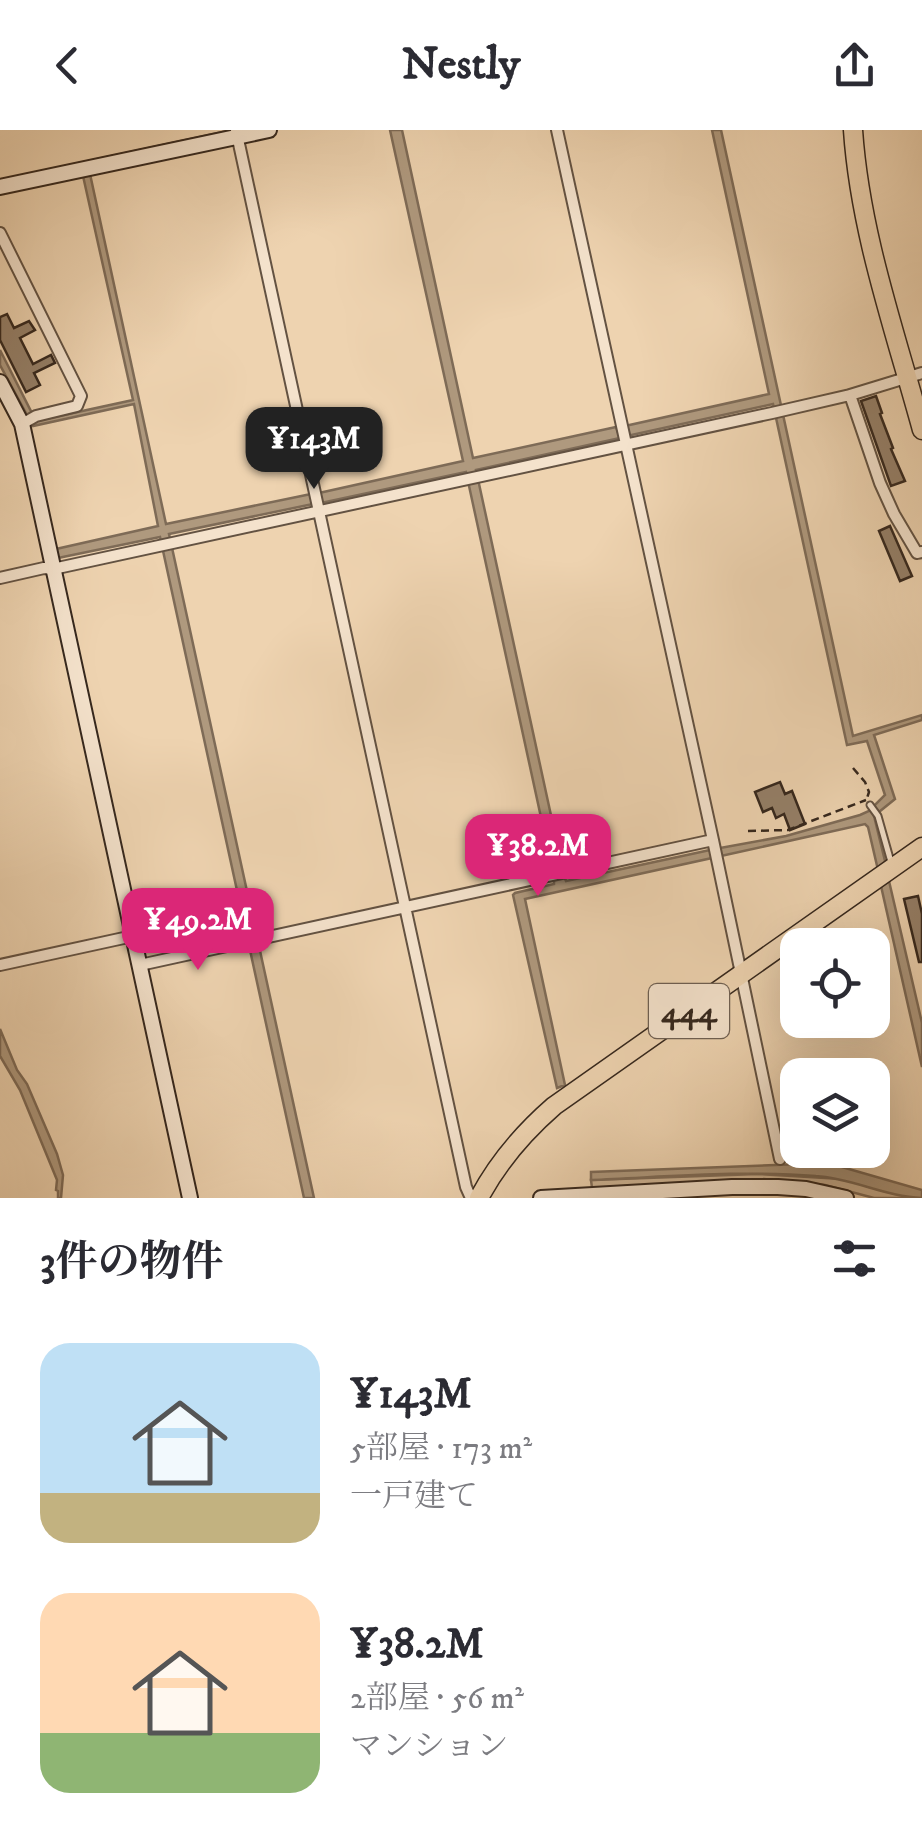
<!DOCTYPE html>
<html lang="ja">
<meta charset="utf-8">
<style>
body{margin:0;font-family:"IM FELL DW Pica","Noto Serif JP",serif;background:#f2f2f3;color:#2b2b33;height:100vh;display:flex;flex-direction:column;font-size:38px;white-space:nowrap}
*{box-sizing:border-box;margin:0}
p{font-size:32px;color:#7c7c81}
.icon{flex:none;width:55px;height:55px;fill:none;stroke:currentColor;stroke-width:2;stroke-linecap:round;stroke-linejoin:round}
.map{position:relative;height:1068px;overflow:hidden}
.sheet{display:flex;flex-direction:column;background:#fff;flex:1}
.sheet>*{flex:none}
.tools{position:absolute;left:780px;top:798px;display:grid;gap:20px}
.tools a{display:grid;place-items:center;width:110px;height:110px;border-radius:20px;background:#fff;box-shadow:0 10px 40px #0002;font-size:50px}
.price{position:absolute;translate:-50% -85px;padding:0 22px;border-radius:20px;background:#db2777;color:#fff;font-size:32px;line-height:65px;filter:drop-shadow(0 2px 5px #0008)}
.price::after{content:'';position:absolute;left:50%;top:60px;width:30px;height:22px;margin-left:-15px;background:inherit;clip-path:polygon(0 0,100% 0,50% 100%)}
.price.selected{background:#222;color:#fff}
ul{padding:0;list-style:none}
li{display:flex;align-items:center;gap:30px;height:250px;padding:0 40px}
li span{display:grid;place-items:center;flex:none;width:280px;height:200px;border-radius:30px;color:#555}
li>.icon{margin-inline-start:auto}
span .icon{width:120px;height:120px;fill:#fffc;stroke-width:1}
li b{font-size:42px}
h2{display:flex;justify-content:space-between;align-items:center;height:120px;padding:0 40px;font-size:42px}
header{display:flex;justify-content:space-between;align-items:center;height:130px;padding:0 40px;background:#fff;font-size:45px;font-weight:700}
.map>svg:first-child{display:block}
.green{fill:#cfb697;stroke:#826e5a;stroke-width:2.5}
.water{fill:#af997e;stroke:#7e6b57;stroke-width:2.5}
.lines{fill:none;stroke-linecap:round;stroke-linejoin:round}
.stream{stroke:#7e6b57;stroke-width:2.5}
.building{fill:#958069;stroke:#35271d;stroke-width:2.5}
.lane-casing{stroke:#635242;stroke-width:9}
.street-casing{stroke:#635242;stroke-width:14}
.secondary-casing{stroke:#35271d;stroke-width:18}
.highway-casing{stroke:#35271d;stroke-width:21}
.path{stroke:#35271d;stroke-width:2.5;stroke-dasharray:8 5;stroke-linecap:butt}
.lane{stroke:#f4e2cc;stroke-width:5}
.street{stroke:#f4e2cc;stroke-width:10}
.secondary{stroke:#f4e2cc;stroke-width:14}
.highway{stroke:#eed3b0;stroke-width:18}
.labels{text-anchor:middle;stroke-width:8;stroke-linejoin:round;paint-order:stroke}
.shield{fill:#f4e2cc;stroke:#6e5f52;stroke-width:2.5}
.shield-label{font-size:32px;font-weight:bold;fill:#35271d}
</style>
<header><svg class="icon" aria-label="back" viewBox="0 0 24 24"><path d="M15 5l-7 7 7 7"/></svg>Nestly<svg class="icon" aria-label="share" viewBox="0 0 24 24"><path d="M12 15V3M7 8l5-5 5 5M5 13v7h14v-7"/></svg></header>
<div class="map">
<svg width="922" height="1068" viewBox="0 0 922 1068">
<rect width="100%" height="100%" fill="#eed3b0"/>
<filter id="stains"><feTurbulence type="fractalNoise" baseFrequency=".002" numOctaves="4"/><feColorMatrix values="0 0 0 0 .2 0 0 0 0 .09 0 0 0 0 .02 0 0 0 .5 -.17"/></filter>
<radialGradient id="worn" r=".72"><stop offset=".6" stop-color="#630" stop-opacity="0"/><stop offset="1" stop-color="#630" stop-opacity=".3"/></radialGradient>
<!-- green -->
<path class="green" d="M758 1044 842 1049 915 1068H874L825 1055 764 1049 592 1058 591 1050Z"/>
<!-- water -->
<path class="water" d="M390 0H402L473 328 616 297 620 308 476 340 562 736 552 738 466 342 321 373 319 363 463 331Z
M712 0H721L853 606 922 585V590L874 605 895 669 874 686 886 735 878 740 868 697 865 694 721 726 720 718 786 706 860 685 869 681 885 665 867 611 847 615 773 274 627 306 625 296 769 264Z
M90 44 166 394 311 364 313 374 169 404 314 1068H304L160 407 58 428 56 419 158 396 134 274 33 296 0 235V220L36 291 133 270 83 46Z
M710 720 712 728 525 769 565 955 557 958 513 765 515 763 554 754V748L564 746 566 751Z
M889 751 922 893V937L881 756Z
M0 899 17 940 27 954 57 1024 63 1045 61 1068H58V1061L56 1060 57 1050 20 960 0 926Z
M828 1033 922 1060V1068C886 1067 852 1048 816 1046 742 1040 666 1047 591 1050V1042Z"/>
<g class="lines">
<!-- stream -->
<path class="stream" d="M0 50 232 0"/>
</g>
<!-- building -->
<path class="building" d="M7 184 14 198 29 191 35 200 20 208 33 234 51 225 55 233 34 243 40 255 26 262 0 210V187Z
M876 266 882 283 880 284 893 318 891 319 905 351 891 356 861 271Z
M890 396 912 446 900 451 879 401Z
M780 652 785 664 792 661 805 694 790 700 784 684 776 688 772 678 763 682 755 662Z
M918 766 922 784V832H919L904 769Z"/>
<g class="lines">
<defs>
<path id="lane" d="M870 675 878 686 891 732"/>
<path id="street" d="M236 0 466 1057 471 1068
M557 0 713 710
M0 103 81 266 77 276 36 286 22 294
M850 265 880 353 894 384 917 423 922 422
M0 448 44 438 53 439 772 283 850 265 922 243
M0 835 133 806
M140 835 713 710 780 1029"/>
<path id="secondary" d="M0 57 269 0
M0 252 22 294 190 1068
M541 1068 732 1057H778L806 1059 846 1068"/>
<path id="highway" d="M853 0C860 103 895 201 922 300
M479 1068C498 1032 523 1003 554 976L922 717"/>
</defs>
<!-- lane casing -->
<use href="#lane" class="lane-casing"/>
<!-- street casing -->
<use href="#street" class="street-casing"/>
<!-- secondary casing -->
<use href="#secondary" class="secondary-casing"/>
<!-- highway casing -->
<use href="#highway" class="highway-casing"/>
<!-- path -->
<path class="path" d="M853 638 865 652 869 662 867 668
M748 701 788 700 866 670"/>
<!-- lane -->
<use href="#lane" class="lane"/>
<!-- street -->
<use href="#street" class="street"/>
<!-- secondary -->
<use href="#secondary" class="secondary"/>
<!-- highway -->
<use href="#highway" class="highway"/>
</g>
<g class="labels">
<!-- shield labels -->
<rect class="shield" x="649" y="854" width="80" height="54" rx="8"/>
<g class="shield-label">
<text x="689" y="892">444</text>
</g>
</g>
<rect width="100%" height="100%" filter="url(#stains)"/>
<rect width="100%" height="100%" fill="url(#worn)"/>
</svg>
<div class="tools">
<a><svg class="icon" aria-label="locate" viewBox="0 0 24 24"><circle cx="12" cy="12" r="6"/><path d="M12 2v4M12 18v4M2 12h4M18 12h4"/></svg></a>
<a><svg class="icon" aria-label="layers" viewBox="0 0 24 24"><path d="M12 4l9 5-9 5-9-5zM3 14l9 5 9-5"/></svg></a>
</div>
<b class="price selected" style="left:314px;top:362px">¥143M</b>
<b class="price" style="left:538px;top:769px">¥38.2M</b>
<b class="price" style="left:198px;top:843px">¥49.2M</b>
</div>
<section class="sheet">
<h2>3件の物件<svg class="icon" aria-label="filters" viewBox="0 0 24 24"><path d="M4 7h16M4 17h16"/><circle cx="9" cy="7" r="2"/><circle cx="15" cy="17" r="2"/></svg></h2>
<ul>
<li><span style="background:linear-gradient(#bfe0f5 75%,#c2b280 0)"><svg class="icon" aria-label="home" viewBox="0 0 24 24"><path d="M3 11l9-7 9 7M6 9v11h12V9"/></svg></span><div><b>¥143M</b><p>5部屋 · 173 m²</p><p>一戸建て</p></div></li>
<li><span style="background:linear-gradient(#ffd9b3 70%,#8fb573 0)"><svg class="icon" aria-label="home" viewBox="0 0 24 24"><path d="M3 11l9-7 9 7M6 9v11h12V9"/></svg></span><div><b>¥38.2M</b><p>2部屋 · 56 m²</p><p>マンション</p></div></li>
</ul>
</section>
